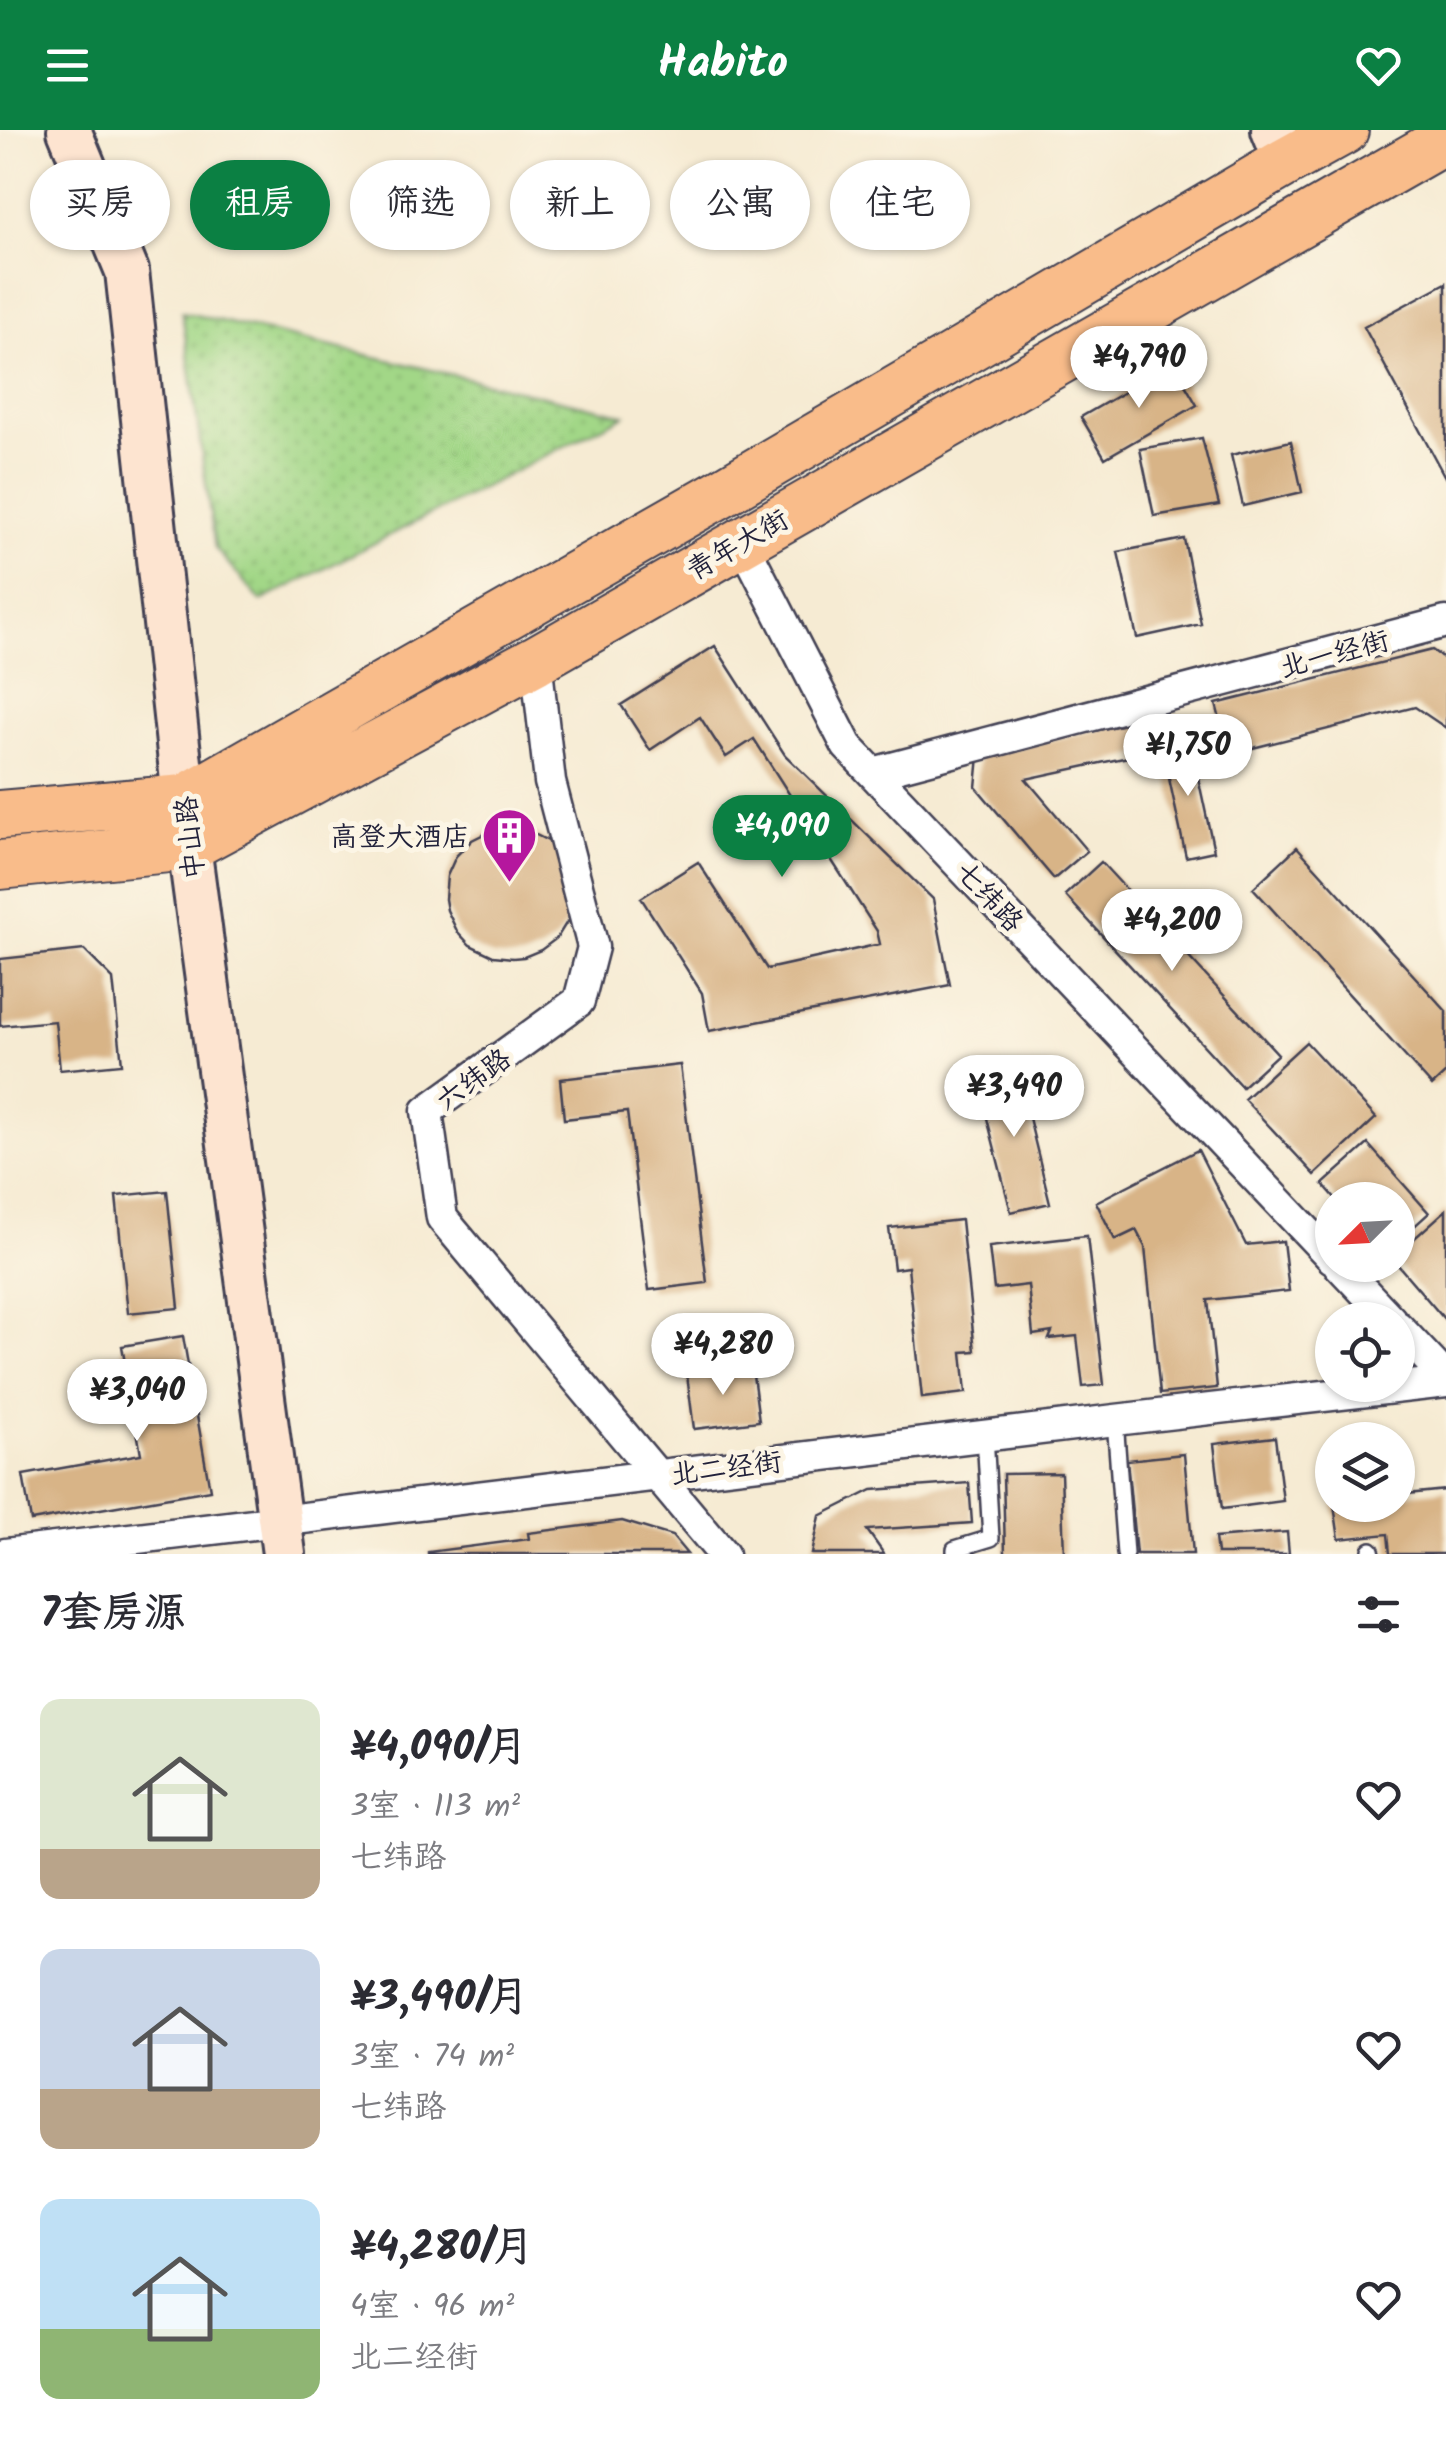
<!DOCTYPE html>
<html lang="zh">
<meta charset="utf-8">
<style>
body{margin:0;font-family:Kalam,"LXGW WenKai TC",sans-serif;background:#f7f7f7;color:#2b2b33;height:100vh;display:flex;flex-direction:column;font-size:38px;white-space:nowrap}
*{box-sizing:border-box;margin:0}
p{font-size:32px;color:#7c7c81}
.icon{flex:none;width:55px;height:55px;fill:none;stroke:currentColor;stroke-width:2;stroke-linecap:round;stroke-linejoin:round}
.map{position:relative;height:1424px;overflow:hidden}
.drawer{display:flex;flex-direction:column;background:#fff;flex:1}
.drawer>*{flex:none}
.top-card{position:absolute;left:30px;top:30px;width:1388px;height:90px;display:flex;gap:20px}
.needle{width:65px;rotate:246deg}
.tools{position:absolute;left:1315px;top:1052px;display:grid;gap:20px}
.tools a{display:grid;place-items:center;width:100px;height:100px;border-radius:50%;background:#fff;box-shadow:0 2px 8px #0004;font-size:50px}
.price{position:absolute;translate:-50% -85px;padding:0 22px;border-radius:35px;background:#fff;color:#222;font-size:32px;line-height:65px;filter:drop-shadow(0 2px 5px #0008)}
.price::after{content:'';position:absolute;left:50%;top:60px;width:30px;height:22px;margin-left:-15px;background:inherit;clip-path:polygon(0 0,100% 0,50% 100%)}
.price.selected{background:#0b8043;color:#fff}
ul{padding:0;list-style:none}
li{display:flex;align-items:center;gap:30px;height:250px;padding:0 40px}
li span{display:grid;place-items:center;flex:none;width:280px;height:200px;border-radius:20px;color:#555}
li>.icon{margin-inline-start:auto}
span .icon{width:120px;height:120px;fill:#fffc;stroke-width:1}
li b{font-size:42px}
h2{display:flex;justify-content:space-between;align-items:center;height:120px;padding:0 40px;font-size:42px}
.chip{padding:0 35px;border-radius:45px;background:#fff;box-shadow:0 2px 8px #0004;font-size:35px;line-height:90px}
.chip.selected{background:#0b8043;color:#fff}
header{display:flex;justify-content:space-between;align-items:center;height:130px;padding:0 40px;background:#0b8043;color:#fff;font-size:45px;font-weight:600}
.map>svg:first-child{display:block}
.grass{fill:url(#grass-dots);stroke:#627c61;stroke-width:2.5}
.building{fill:#d8b487}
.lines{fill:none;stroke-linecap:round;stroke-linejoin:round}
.lane-casing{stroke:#424052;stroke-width:20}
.street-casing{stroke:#424052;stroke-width:35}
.secondary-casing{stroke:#424052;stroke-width:48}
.primary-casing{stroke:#424052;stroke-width:52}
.lane{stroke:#fff;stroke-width:15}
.street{stroke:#fff;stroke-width:30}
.secondary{stroke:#fde4d0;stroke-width:42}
.primary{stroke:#f9bc8a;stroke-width:48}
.labels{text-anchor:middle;stroke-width:10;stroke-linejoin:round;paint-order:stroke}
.street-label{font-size:28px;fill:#22223b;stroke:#fcf5e5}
.poi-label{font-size:28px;fill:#22223b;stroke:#fcf5e5;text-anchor:end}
</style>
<header><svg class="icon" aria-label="menu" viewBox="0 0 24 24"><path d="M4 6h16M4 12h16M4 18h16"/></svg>Habito<svg class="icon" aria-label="heart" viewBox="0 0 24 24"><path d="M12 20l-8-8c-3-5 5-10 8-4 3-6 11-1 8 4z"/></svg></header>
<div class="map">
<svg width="1446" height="1424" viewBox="0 0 1446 1424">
<defs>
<pattern id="grass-dots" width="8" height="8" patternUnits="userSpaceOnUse" patternTransform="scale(2.5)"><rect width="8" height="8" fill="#a2d787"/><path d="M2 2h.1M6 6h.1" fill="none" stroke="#8bb875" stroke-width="1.8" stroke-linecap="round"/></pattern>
</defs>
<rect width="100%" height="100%" fill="#fcf5e5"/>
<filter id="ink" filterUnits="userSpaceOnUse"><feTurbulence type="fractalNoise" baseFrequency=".01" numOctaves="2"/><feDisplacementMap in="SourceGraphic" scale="20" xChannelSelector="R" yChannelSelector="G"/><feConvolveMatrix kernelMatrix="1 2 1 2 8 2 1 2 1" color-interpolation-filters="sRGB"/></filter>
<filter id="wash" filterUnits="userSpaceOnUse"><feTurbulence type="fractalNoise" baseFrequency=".0048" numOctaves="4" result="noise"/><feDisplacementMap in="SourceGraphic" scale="40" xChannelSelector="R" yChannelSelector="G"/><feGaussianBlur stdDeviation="2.25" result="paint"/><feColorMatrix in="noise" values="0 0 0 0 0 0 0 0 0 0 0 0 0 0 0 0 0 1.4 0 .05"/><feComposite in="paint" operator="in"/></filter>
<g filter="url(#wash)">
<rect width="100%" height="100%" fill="#f6ebd3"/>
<!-- grass -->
<path class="grass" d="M182 182 625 285 261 471 215 418Z"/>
<g id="blocks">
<!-- building -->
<path class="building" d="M1446 153V349L1364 197Z
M1173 234 1197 275 1105 328 1081 287Z
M1202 308 1219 375 1154 386 1140 319Z
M1291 311 1302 362 1243 376 1231 325Z
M1184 409 1201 494 1137 508 1118 422Z
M715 516 785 625 933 769 950 855 709 901 702 863 641 768 698 732 767 839 880 814 877 801 754 609 726 627 700 587 650 620 621 575Z
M1432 520 1446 530V598L1415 577 1229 624 1216 574Z
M1149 589 1156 621 1026 649 1087 721 1054 749 976 657 979 626Z
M1190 610 1214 721 1186 727 1162 616Z
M507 698 530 702 550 712 561 724 570 787 557 808 541 820 524 827 513 828 493 826 470 815 457 801 447 780 445 769 447 746 456 726 472 710 492 700Z
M1297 717 1446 881V943L1432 956 1253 758Z
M1101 732 1278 924 1242 957 1065 765Z
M84 820 113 849 122 934 60 940 55 891 0 896V829Z
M1306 912 1376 988 1315 1045 1244 969Z
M680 935 707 1153 649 1160 627 982 564 989 560 949Z
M1017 939 1050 1073 1011 1082 977 949Z
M1368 1014 1429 1083 1398 1111V1070H1337L1323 1054Z
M1198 1020 1246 1115 1283 1111 1289 1161 1208 1170 1217 1258 1160 1264 1145 1117 1136 1100 1115 1110 1096 1072Z
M167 1061 179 1178 128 1183 116 1066Z
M1446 1080V1191L1398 1135V1123Z
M961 1090 975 1221 962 1222 966 1263 922 1268 908 1137 894 1139 889 1098Z
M1087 1106 1104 1255 1083 1257 1077 1206 1049 1209 1052 1202 1033 1205 1028 1155 994 1159 989 1117Z
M183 1206 210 1360 31 1391 23 1345 141 1324 122 1216Z
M752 1237 759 1291 694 1299 687 1245Z
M1275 1307 1283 1371 1222 1379 1214 1314Z
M1184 1324 1193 1424H1136L1127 1330Z
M1061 1343 1064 1424H1005L1003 1344Z
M969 1353 972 1393 867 1400 884 1424H812L820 1386 872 1360Z
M1446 1360V1424H1390L1388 1404 1339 1409 1334 1375H1398V1365Z
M622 1391 672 1406 687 1424H428V1422L529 1409 528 1403Z
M1287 1402 1289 1424H1217L1215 1408Z"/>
</g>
</g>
<g filter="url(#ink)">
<use href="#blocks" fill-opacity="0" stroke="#424052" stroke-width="2.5"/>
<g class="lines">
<defs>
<path id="lane" d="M1115 1290 1125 1424
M1371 1420 1372 1424
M955 1424V1419L991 1408 985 1305"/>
<path id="street" d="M742 411 847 616 1332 1128
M536 530 550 652 593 817 579 871 427 981 442 1088 723 1424
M873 643 1446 492
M1339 1135 1391 1190
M1398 1197 1446 1248
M5 1424 1115 1290 1446 1252"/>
<path id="secondary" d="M69 0 127 141 189 716 284 1424
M1273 0 1286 32"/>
<path id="primary" d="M0 685 185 669 721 363 1286 32 1344 0
M0 735 189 716 536 530 1446 9"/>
</defs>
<!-- lane casing -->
<use href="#lane" class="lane-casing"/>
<!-- street casing -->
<use href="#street" class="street-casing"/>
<!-- secondary casing -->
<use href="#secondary" class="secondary-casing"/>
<!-- primary casing -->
<use href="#primary" class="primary-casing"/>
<!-- lane -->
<use href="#lane" class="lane"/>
<!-- street -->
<use href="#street" class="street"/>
<!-- secondary -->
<use href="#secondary" class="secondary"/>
<!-- primary -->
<use href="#primary" class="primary"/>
</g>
</g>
<!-- icons -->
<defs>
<symbol id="building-pin" viewBox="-11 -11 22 30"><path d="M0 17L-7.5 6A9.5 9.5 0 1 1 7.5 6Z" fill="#b5179e" stroke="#fcf5e5"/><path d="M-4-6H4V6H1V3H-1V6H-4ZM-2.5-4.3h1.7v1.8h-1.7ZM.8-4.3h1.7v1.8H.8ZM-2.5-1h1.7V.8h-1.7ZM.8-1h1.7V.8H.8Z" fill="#fff"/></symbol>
</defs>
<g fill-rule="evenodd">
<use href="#building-pin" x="478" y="674" width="63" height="86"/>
</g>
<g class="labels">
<!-- street labels -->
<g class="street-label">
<text transform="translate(737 414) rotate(-30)" y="10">青年大街</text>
<text transform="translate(1334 523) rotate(-15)" y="10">北一经街</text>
<text transform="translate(189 708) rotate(-96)" y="10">中山路</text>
<text transform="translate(990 766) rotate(47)" y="10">七纬路</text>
<text transform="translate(473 949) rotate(-36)" y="10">六纬路</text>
<text transform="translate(726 1337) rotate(-7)" y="10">北二经街</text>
</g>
<!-- poi labels -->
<g class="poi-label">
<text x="470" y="716">高登大酒店</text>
</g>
</g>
</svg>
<div class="tools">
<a><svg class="needle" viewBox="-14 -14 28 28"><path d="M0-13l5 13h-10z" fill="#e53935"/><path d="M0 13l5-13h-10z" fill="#7c7c81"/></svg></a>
<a><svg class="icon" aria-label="locate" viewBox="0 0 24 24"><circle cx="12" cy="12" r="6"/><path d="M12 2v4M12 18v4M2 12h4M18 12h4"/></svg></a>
<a><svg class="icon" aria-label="layers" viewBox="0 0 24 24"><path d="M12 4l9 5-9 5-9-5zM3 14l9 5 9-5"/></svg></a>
</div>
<b class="price" style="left:1139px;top:281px">¥4,790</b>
<b class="price" style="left:1188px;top:669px">¥1,750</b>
<b class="price selected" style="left:782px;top:750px">¥4,090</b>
<b class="price" style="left:1172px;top:844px">¥4,200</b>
<b class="price" style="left:1014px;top:1010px">¥3,490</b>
<b class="price" style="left:723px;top:1268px">¥4,280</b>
<b class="price" style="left:137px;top:1314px">¥3,040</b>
<div class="top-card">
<a class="chip">买房</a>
<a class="chip selected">租房</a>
<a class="chip">筛选</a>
<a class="chip">新上</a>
<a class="chip">公寓</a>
<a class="chip">住宅</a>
</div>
</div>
<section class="drawer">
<h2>7套房源<svg class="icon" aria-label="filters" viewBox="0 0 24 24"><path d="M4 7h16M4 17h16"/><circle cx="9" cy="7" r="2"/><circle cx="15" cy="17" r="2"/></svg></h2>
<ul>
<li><span style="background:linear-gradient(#dfe7d0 75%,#b9a48a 0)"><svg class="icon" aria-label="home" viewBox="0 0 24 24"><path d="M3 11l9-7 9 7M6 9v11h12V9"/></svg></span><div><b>¥4,090/月</b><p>3室 · 113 m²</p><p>七纬路</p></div><svg class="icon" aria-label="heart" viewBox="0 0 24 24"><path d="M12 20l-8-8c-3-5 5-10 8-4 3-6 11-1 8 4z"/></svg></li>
<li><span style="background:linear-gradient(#c9d6e8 70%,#b9a48a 0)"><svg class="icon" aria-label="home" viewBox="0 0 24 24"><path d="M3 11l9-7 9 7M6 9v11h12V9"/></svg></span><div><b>¥3,490/月</b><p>3室 · 74 m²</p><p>七纬路</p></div><svg class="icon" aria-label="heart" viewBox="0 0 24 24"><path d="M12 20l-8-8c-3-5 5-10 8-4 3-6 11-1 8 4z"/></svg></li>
<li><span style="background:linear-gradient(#bfe0f5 65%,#8fb573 0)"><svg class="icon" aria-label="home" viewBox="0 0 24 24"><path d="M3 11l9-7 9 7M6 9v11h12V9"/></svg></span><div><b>¥4,280/月</b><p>4室 · 96 m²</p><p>北二经街</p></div><svg class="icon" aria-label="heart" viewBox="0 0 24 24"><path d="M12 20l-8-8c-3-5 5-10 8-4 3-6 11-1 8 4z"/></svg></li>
</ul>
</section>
